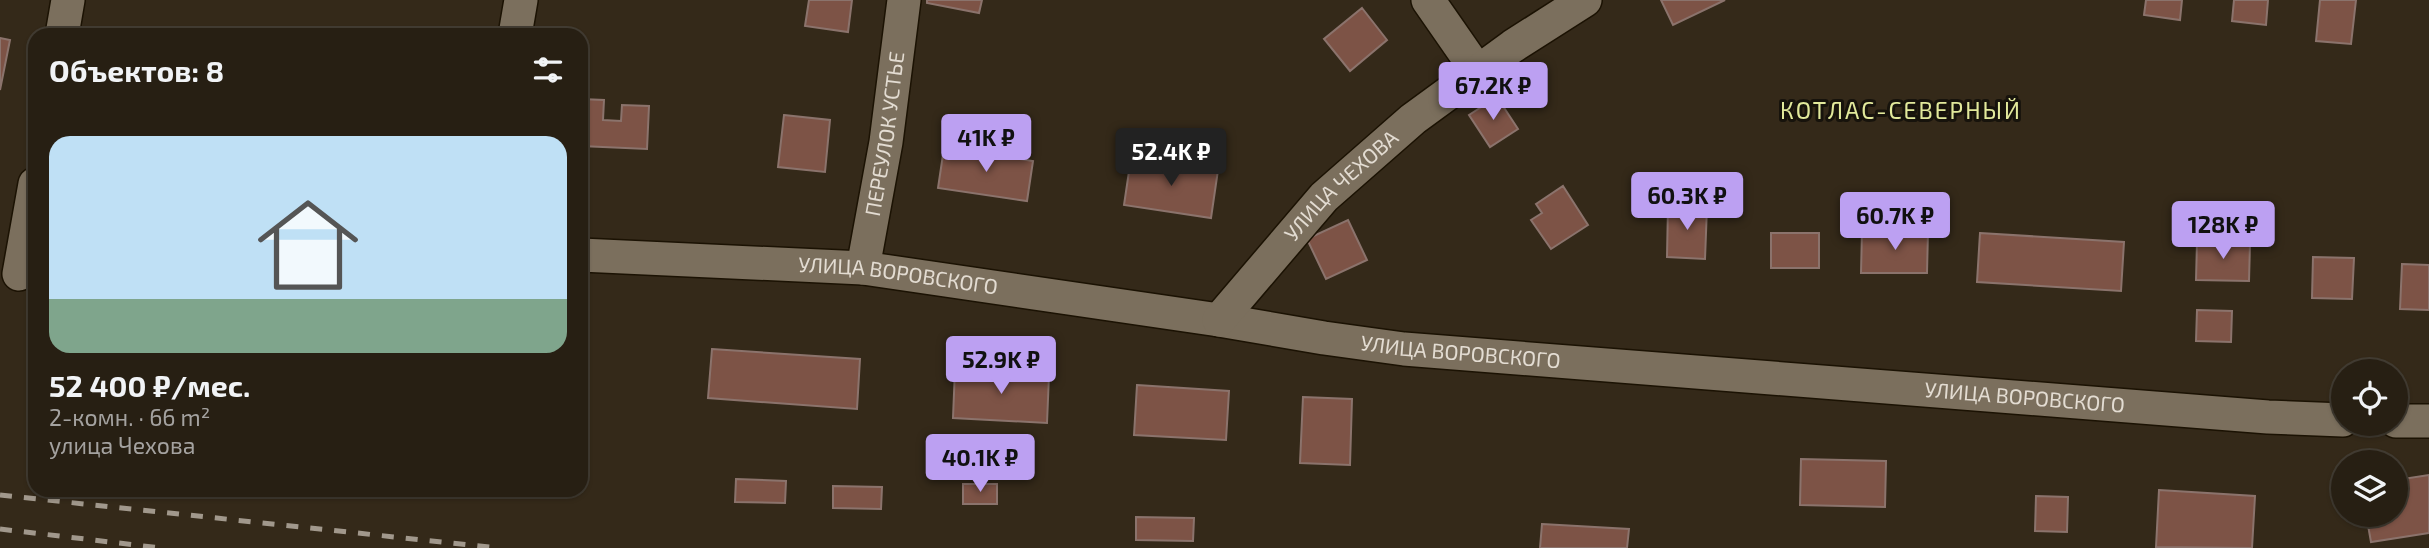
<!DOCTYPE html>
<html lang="ru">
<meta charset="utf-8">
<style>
body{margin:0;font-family:"Exo 2",sans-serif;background:#2f271c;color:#f1f3f6;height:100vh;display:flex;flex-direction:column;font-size:26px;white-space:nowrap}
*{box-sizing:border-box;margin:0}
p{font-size:23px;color:#a4a2a0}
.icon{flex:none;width:38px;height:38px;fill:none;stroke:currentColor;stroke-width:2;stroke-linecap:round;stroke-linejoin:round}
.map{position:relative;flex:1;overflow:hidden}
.side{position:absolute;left:28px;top:28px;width:560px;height:469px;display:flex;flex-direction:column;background:#271f13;border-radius:21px;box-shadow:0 2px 5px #0004,0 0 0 2px #433d33}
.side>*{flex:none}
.controls{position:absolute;left:2331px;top:359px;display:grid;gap:14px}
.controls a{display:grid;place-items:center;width:77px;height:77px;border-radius:50%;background:#271f13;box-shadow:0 2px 5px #0004,0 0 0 2px #433d33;font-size:35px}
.price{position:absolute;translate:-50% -60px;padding:0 16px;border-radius:7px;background:#bca0f2;color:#111;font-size:23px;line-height:46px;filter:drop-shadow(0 2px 4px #0008)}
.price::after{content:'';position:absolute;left:50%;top:42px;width:21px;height:16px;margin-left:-10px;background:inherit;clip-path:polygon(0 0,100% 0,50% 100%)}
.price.selected{background:#222;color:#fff}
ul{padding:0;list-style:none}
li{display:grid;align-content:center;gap:14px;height:371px;padding:0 21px}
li+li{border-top:2px solid #433d33}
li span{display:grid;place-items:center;height:217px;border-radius:21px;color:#555}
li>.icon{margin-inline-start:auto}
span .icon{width:126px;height:126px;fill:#fffc;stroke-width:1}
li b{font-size:30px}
h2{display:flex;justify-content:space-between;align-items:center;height:84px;padding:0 21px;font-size:30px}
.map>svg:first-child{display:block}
.building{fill:#7d5346;stroke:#8b736c;stroke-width:2}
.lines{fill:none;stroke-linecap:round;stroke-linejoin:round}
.street-casing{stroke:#1b1203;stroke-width:36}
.street{stroke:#7b6f5d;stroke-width:33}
.rail{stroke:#a1988c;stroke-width:5;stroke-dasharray:12 12;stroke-linecap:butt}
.labels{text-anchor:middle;stroke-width:6;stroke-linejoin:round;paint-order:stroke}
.street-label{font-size:21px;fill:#e3dcd2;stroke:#17130c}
.neighbourhood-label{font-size:23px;letter-spacing:2px;fill:#e2e99b;stroke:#17130c}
</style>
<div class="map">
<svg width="2429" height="548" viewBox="0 0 2429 548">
<rect width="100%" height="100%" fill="#342919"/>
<!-- building -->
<path class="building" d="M809 0H852L848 32 805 26Z
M927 0H982L979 13 927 3Z
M1661 0H1725L1673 25Z
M2146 0H2182L2180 20 2144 15Z
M2234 0H2268L2266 25 2232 21Z
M2320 0H2356L2351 44 2316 41Z
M1362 8 1387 40 1350 71 1324 39Z
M0 38 10 40 0 90Z
M1497 97 1518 129 1490 147 1469 115Z
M581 99 604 100 603 120 621 121 622 105 649 106 647 149 581 146Z
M784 115 830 120 825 172 778 167Z
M944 148 1033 161 1027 201 938 188Z
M1131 158 1218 170 1211 218 1124 205Z
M1563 186 1588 225 1551 249 1531 220 1542 213 1536 204Z
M1668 206 1707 207 1705 259 1667 257Z
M1348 220 1367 260 1326 279 1307 239Z
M1862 231H1928L1927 273H1861Z
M1771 233H1819V268H1771Z
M1980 233 2124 242 2121 291 1977 282Z
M2197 242 2250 243 2249 281 2196 280Z
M2313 257 2354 258 2352 299 2312 298Z
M2402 264 2429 265V310L2400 309Z
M2197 310 2232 311 2231 342 2196 341Z
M712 349 860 359 857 409 708 398Z
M955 369 1049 375 1047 423 953 418Z
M1137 385 1229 391 1226 440 1134 435Z
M1303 397 1352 399 1350 465 1300 463Z
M1801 459 1886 461 1885 507 1800 505Z
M2429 475V533L2371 542 2366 514H2396V480Z
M736 479 786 481 785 503 735 502Z
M963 484H997V504H963Z
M833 486 882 487 881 509 833 508Z
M2159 490 2255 496 2252 548 2156 547Z
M2036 496 2068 497 2067 532 2035 531Z
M1136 517 1194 518 1193 541 1136 540Z
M1542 524 1629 529 1627 548H1540Z"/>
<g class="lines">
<defs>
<g id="street">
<path d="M1428 0 1478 72"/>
<path d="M62 35 68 0"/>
<path d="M515 35 521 0"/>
<path id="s1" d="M581 255 863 268 1219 320 1324 338 1404 349 2268 417 2343 420"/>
<path id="s2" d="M863 268 886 142 904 0"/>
<path d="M19 274 35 184"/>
<path id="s3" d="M1219 320 1324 197 1413 119 1513 46 1585 0"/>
<path d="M2396 421H2429"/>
</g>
</defs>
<!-- street casing -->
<use href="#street" class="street-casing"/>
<!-- street -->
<use href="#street" class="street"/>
<!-- rail -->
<path class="rail" d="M0 495 498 548
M0 529 161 548"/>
</g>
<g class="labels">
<!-- street labels -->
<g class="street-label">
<text dy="7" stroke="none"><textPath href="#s2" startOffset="136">ПЕРЕУЛОК УСТЬЕ</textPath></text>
<text dy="7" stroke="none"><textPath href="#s3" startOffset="182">УЛИЦА ЧЕХОВА</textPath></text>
<text dy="7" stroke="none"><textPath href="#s1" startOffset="318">УЛИЦА ВОРОВСКОГО</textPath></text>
<text dy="7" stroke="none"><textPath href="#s1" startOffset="886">УЛИЦА ВОРОВСКОГО</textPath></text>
<text dy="7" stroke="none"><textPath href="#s1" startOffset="1452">УЛИЦА ВОРОВСКОГО</textPath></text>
</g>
<!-- neighbourhood labels -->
<g class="neighbourhood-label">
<text x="1901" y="119">КОТЛАС-СЕВЕРНЫЙ</text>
</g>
</g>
</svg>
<div class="controls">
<a><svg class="icon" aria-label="locate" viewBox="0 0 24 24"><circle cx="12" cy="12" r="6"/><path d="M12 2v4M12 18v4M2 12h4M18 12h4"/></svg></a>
<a><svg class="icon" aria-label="layers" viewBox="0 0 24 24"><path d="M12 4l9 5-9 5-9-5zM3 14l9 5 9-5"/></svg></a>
</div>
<b class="price" style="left:1493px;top:122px">67.2K ₽</b>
<b class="price" style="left:986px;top:174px">41K ₽</b>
<b class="price selected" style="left:1171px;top:188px">52.4K ₽</b>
<b class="price" style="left:1687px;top:232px">60.3K ₽</b>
<b class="price" style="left:1895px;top:252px">60.7K ₽</b>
<b class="price" style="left:2223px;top:261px">128K ₽</b>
<b class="price" style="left:1001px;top:396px">52.9K ₽</b>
<b class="price" style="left:980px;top:494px">40.1K ₽</b>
<section class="side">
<h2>Объектов: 8<svg class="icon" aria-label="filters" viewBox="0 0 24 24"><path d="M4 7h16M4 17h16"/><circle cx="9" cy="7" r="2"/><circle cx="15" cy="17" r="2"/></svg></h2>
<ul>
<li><span style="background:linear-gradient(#bfe0f5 75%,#7fa58c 0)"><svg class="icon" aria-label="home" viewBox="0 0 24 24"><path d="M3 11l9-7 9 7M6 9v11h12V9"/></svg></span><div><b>52 400 ₽/мес.</b><p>2-комн. · 66 m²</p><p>улица Чехова</p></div></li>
</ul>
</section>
</div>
